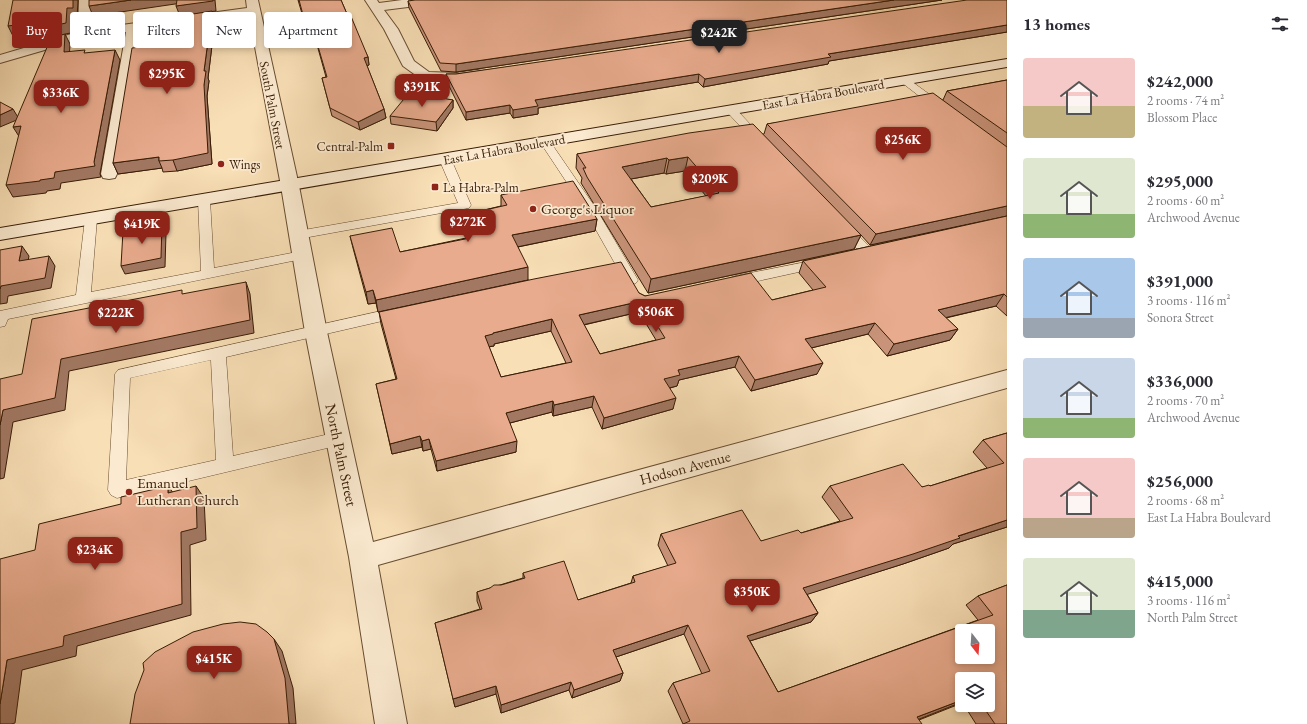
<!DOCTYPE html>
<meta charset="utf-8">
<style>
body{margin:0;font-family:"EB Garamond",serif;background:#f7f7f7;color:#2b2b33;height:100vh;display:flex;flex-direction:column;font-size:15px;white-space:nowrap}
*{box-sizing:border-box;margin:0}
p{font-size:13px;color:#7c7c81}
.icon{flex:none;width:22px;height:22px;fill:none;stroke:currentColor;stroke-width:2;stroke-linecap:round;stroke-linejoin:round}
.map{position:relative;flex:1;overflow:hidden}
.details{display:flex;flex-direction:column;background:#fff;width:300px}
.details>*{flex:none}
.top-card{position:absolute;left:12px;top:12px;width:380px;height:36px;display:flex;gap:8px}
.needle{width:26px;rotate:163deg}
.buttons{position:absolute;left:955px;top:624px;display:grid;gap:8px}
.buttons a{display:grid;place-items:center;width:40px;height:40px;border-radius:4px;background:#fff;box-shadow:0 2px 6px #0003;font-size:20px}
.price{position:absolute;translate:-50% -34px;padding:0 9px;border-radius:8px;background:#8f2418;color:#fff;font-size:13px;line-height:26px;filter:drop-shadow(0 1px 2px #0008)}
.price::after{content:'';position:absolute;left:50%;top:24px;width:12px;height:9px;margin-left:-6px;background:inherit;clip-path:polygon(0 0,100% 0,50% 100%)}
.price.on{background:#222;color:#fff}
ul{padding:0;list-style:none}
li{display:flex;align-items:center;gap:12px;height:100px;padding:0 16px}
li span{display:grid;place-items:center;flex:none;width:112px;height:80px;border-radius:4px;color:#555}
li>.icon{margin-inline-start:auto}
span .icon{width:48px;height:48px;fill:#fffc;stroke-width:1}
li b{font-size:17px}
h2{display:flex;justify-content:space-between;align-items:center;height:48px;padding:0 16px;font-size:17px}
.chip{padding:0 14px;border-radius:4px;background:#fff;box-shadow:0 2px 6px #0003;font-size:14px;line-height:36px}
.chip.on{background:#8f2418;color:#fff}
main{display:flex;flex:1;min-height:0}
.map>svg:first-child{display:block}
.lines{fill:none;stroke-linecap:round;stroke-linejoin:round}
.lane-casing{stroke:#684d31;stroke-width:1}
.street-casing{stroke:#684d31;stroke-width:2}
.secondary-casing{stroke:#381c05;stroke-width:2}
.lane{fill:#fbead0;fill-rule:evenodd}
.street{fill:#fbead0;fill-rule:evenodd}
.secondary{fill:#fbead0;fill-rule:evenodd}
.wall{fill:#c89379;stroke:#381c05;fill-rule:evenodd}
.shaded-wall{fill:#a27863;stroke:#381c05}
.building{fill:#e8ab8d;stroke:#381c05;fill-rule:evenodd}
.poi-dot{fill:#8f2418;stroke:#fbead0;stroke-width:1.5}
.labels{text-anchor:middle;stroke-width:3.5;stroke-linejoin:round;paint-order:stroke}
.far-street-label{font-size:13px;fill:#381c05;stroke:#fbead0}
.far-poi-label{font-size:13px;fill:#381c05;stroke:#fbead0;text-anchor:start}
.poi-label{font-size:15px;fill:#381c05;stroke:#fbead0;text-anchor:start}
.street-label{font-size:15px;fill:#381c05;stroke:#fbead0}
</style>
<main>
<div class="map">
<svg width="1007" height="724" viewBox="0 0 1007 724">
<rect width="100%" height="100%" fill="#f9dfb6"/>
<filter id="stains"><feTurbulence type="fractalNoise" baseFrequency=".005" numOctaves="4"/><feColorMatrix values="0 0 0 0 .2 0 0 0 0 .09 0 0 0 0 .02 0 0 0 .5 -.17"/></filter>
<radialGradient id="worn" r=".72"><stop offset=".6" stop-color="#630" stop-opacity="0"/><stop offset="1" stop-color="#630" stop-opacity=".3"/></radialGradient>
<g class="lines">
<defs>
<path id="lane" d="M904 77 907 78 944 105 945 107 944 109H936L901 82 899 80Z
M731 107 735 108 763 138 764 140 763 142H755L727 112 726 110 727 108Z
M545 139 549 140 595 207 638 280 636 283 631 285 626 283 583 207 540 142Z
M445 156 449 157 451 159 471 205 469 208 298 239 294 238 292 235 294 232 298 231 458 203 439 159 441 157Z
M204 196 208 197 210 200 214 268 302 251 307 252 309 255 307 258 302 259 8 319 5 326 0 327V311L76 295 85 219 87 216H95L97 219 91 292 201 271 198 200 200 197Z
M844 224 848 225 872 249 873 252 872 255 854 259 849 258 847 255 849 252 858 250 838 228 840 225Z
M821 259 826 260 828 263 826 266 735 286 730 284 728 281 730 278 735 276Z
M399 307 404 308 406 312 404 316 226 357 233 456 338 432 344 434 346 439 344 444 117 498 111 495 108 490 115 374 118 370ZM211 360 216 460 126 480 130 378Z"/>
<path id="street" d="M79 0H91L92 29 247 8 246 0H258L299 186 327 332 373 542 1007 370V388L378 565 407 724H375L349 557 305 332 281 186 249 15 139 31 117 174 115 178 109 179 103 178 101 174 126 32 86 38 0 63V55L78 32Z
M365 0H377L379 3 402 0H438L436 3 432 4 384 10 398 29 414 61 429 72 456 73 477 70 482 71 484 74 482 77 456 81 421 79 403 66 384 29Z"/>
<path id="secondary" d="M1007 59V67L0 240V228Z"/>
</defs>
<!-- lane casing -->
<use href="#lane" class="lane-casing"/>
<!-- street casing -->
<use href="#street" class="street-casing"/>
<!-- secondary casing -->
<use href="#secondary" class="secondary-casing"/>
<!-- lane -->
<use href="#lane" class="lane"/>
<!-- street -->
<use href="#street" class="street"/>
<!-- secondary -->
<use href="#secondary" class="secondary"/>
</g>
<!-- wall -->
<path class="wall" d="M298 0H341L347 14 368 57 369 65 367 66 384 109 386 118 360 130 332 116 322 78 326 77 314 34H308Z
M942 0 456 72 441 71 409 8 408 1Z
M1007 0V32L829 61 828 64 703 87 698 82 538 108V114L513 118 510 113 466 120 447 82 446 74H456Z
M212 11 215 21 208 78 209 81 207 96 212 164 177 171 163 172 162 168 118 174 113 163 169 37Z
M1007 80V216L870 245 861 235 854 249 648 293 586 191 581 183 582 178 576 168 577 154 764 134 767 124 943 100 947 91ZM685 171 706 196 651 207 631 179 664 173 666 174Z
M422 97 453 100V108L437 131 391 124 390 116Z
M501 195 597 219 595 231 518 247 528 280 378 312 376 303 368 304 353 248 350 236 400 252 466 238 462 229 461 217 463 216V215L501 206Z
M1007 216V316L996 306 946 318 958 329 950 340 887 356 868 334 811 348 817 374 751 391 735 367 679 380 677 386 670 388 673 409 602 429 592 407 553 416 552 412 510 423 516 452 437 471 431 449 423 451 422 447 392 454 376 384 396 379 381 324 379 312 639 293 645 296 772 300 813 290 799 273 803 261ZM639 312 656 340 600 354 584 325ZM551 331 566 363 501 377 489 347 494 346V344Z
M1007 433V527L953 544 949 548 903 564 807 594 818 613 811 622 750 641 778 692 978 620 966 605 978 596 1007 585V724H976L964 705H988L962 679V703L919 720 683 724 668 691 673 683 702 674 684 634 616 657 623 673 620 681 572 698 569 690 501 713 496 694 455 707 435 623 480 609 477 601V592L523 578V573L578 600 631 583 633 576 668 566 658 545 661 534 761 541 801 533 840 521 822 497 830 486 922 487 930 486 987 468 973 452 983 440Z"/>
<!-- shaded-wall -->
<path class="shaded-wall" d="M73 0H78L77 18H71V33L65 34 70 44 69 62 64 52 61 35 59 30 13 36 8 26 67 8Z
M131 0H181L182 3 93 16 89 6Z
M213 0H215L216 11 180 16 176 6Z
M894 0H942L456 72V64Z
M212 11 215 21 208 78 209 81 207 96 212 164 177 171 173 160 204 85V71Z
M1007 25V32L829 61 828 64 703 87 705 79 828 54Z
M306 26H312L314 34H308Z
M115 50 120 60 100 174 101 177 61 183 60 189 47 191 46 193 13 197 6 185 55 172 94 162Z
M368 57 369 65 365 66 364 58Z
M699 74 698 82 538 108V114L513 118V110L535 100Z
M453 100V108L437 131 436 122Z
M510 105V113L466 120V112Z
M13 109 19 119 0 127V115Z
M384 109 386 118 360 130 358 122Z
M21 126 20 138 13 127Z
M159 157V161L162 168 118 174 113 163Z
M688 157 685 171 666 174 669 160Z
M667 158 664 173 620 181 622 167Z
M1007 206V216L870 245 876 234Z
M597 219 595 231 512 248V235Z
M162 224 166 233 165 267 125 274 121 266Z
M861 235 854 249 648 293 651 279Z
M22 246 29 256 26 271 19 261Z
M49 256 55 266 51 288 8 296 7 303 0 304V289L1 286Z
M528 267V280L378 312 376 300Z
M246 282 250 294 254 333 69 371 65 410 13 422 4 478 0 479V425L3 410 61 359Z
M373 290 376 303 368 304 366 292Z
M1004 294 996 306 931 321 938 310Z
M642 301 639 312 578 326 579 315Z
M552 319 551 331 494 344V346L485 347V336L493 333Z
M875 323 868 334 799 351 805 339Z
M958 329 950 340 887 356 894 344Z
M739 356 735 367 679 380 677 386 661 390 664 379 678 370Z
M823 363 817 374 751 391 755 380Z
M594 396 592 407 553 416 554 405Z
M676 398 673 409 602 429 604 418Z
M553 401 552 412 506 424V413Z
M420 436 422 447 392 454 390 444Z
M429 439 431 449 423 451 422 441Z
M517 441 516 452 437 471 436 461Z
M168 486 177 498 168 493Z
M196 486 204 498 206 540 190 545 191 615 77 646 76 656 22 670 15 723 11 724H0V704L7 660 64 636 181 532Z
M1007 520V527L953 544 949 548 903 564 796 598 803 588Z
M818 613 811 622 740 644 747 636Z
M688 625 684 634 610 659 613 650Z
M274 639 282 651 293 688 296 724H289Z
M623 673 620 681 572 698 574 690Z
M571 682 569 690 501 713V705Z
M496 686V694L455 707 453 699Z
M962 700V702L907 724 917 717Z"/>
<!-- building -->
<path class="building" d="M13 0H73V8H67L66 23 57 25 59 19 8 26Z
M89 0H131L89 6Z
M177 0H213V1L176 6Z
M299 0H341L347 14H350L368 57 364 58 384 109 358 122 330 108 322 78 327 77 312 26H306Z
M415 0H894L456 64 440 63 408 1Z
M967 0H1007V25L828 54 831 57 705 79 699 74 535 100 538 106 513 110 510 105 466 112 446 74H456Z
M212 11 204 71H206L204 85 208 153 173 160 159 161V157L113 163 132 48 141 47 143 39 169 37 174 17Z
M65 34 64 52 85 50 84 53 115 50 94 162 95 166 55 172 54 178 40 180V181L6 185 21 126 13 127 51 38Z
M1007 80V133L947 91Z
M933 93 1007 147V206L876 234 767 124Z
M408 94 422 97 424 95 453 100 436 122 390 116Z
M0 102 13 109 0 115Z
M753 124 861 235 651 279 587 177 583 168H586L577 154 689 133ZM688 157 719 193 651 207 622 167 667 158 669 160Z
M573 181 597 219 512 235 528 267 376 300 373 290 366 292 350 236 392 228 400 252 470 238 461 217 464 216 463 215 507 205 501 195Z
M1007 216V297L1004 294 938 310 958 329 894 344 875 323 805 339 823 363 755 380 739 356 678 370 680 375 664 379 676 398 604 418 594 396 554 405 553 401 506 413 517 441 436 461 429 439 422 441 420 436 390 444 376 384 397 379 379 312 534 279 621 262 639 293 645 296 751 273 772 300 826 287 803 261ZM642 301 665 338 600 354 579 315ZM552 319 572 362 501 377 485 336 493 334V333Z
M162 224 161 258 121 266 123 231Z
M22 246 19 261 49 256 45 278 1 286 0 289V250Z
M246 282 250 320 61 359 55 398 3 410 0 425V379L22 374 32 319 182 290V294Z
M1007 433V520L958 536 960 538 913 554 803 588 818 613 747 636 778 692 993 615 978 596 1007 585V724H995L982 705H988V679H962V700L917 717 922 724H683L690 721 673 683 710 671 688 625 613 650 623 673 574 690 571 682 501 705 496 686 453 699 435 623 482 609 477 592 490 588 494 585H501L525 578 523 573 564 561 578 600 635 582 633 576 676 563 661 534 742 510 761 541 798 530 801 533 853 518 830 486 903 464 922 487 929 485 930 486 1004 463 983 440ZM962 631H988V657H962Z
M168 486V493L196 486 197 528 181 532 182 604 64 636 63 646 7 660 0 704V559L35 550 39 524 121 504V497Z
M240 622 256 624 267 632 274 639 285 678 289 724H130L135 694 144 670 143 663 155 652 193 632 223 624Z"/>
<!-- markers -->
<g class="poi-dot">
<rect x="387" y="142" width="8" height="8" rx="2"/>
<circle cx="221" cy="164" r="4"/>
<rect x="431" y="183" width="8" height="8" rx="2"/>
<circle cx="533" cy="209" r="4"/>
<circle cx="129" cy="492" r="4"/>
</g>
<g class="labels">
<!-- far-street labels -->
<g class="far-street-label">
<text transform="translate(823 94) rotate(-10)" y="5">East La Habra Boulevard</text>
<text transform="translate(273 105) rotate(79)" y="5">South Palm Street</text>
<text transform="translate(504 149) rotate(-10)" y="5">East La Habra Boulevard</text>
</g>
<!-- far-poi labels -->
<g class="far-poi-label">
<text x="383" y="151" text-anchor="end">Central-Palm</text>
<text x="229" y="169">Wings</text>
<text x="443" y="192">La Habra-Palm</text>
</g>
<!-- poi labels -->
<g class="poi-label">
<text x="541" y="214">George's Liquor</text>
<text x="137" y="488">Emanuel<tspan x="137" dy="17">Lutheran Church</tspan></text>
</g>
<!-- street labels -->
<g class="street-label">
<text transform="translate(341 455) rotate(78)" y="5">North Palm Street</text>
<text transform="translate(685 468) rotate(-15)" y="5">Hodson Avenue</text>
</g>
</g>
<rect width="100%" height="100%" filter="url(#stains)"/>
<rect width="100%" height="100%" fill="url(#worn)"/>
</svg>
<div class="buttons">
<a><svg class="needle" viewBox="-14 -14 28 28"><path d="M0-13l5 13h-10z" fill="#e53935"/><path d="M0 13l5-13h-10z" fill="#7c7c81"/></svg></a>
<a><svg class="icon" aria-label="layers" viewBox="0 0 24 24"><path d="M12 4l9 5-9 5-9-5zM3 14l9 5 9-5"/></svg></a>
</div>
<b class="price on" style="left:719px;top:54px">$242K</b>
<b class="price" style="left:167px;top:95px">$295K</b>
<b class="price" style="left:422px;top:108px">$391K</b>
<b class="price" style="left:61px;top:114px">$336K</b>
<b class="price" style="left:903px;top:161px">$256K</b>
<b class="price" style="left:710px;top:200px">$209K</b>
<b class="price" style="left:468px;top:243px">$272K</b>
<b class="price" style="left:142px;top:245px">$419K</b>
<b class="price" style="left:656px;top:333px">$506K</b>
<b class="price" style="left:116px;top:334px">$222K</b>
<b class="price" style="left:95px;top:571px">$234K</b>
<b class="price" style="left:752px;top:613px">$350K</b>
<b class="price" style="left:214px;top:680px">$415K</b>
<div class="top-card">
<a class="chip on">Buy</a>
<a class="chip">Rent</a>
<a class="chip">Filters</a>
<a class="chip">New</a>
<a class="chip">Apartment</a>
</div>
</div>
<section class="details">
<h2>13 homes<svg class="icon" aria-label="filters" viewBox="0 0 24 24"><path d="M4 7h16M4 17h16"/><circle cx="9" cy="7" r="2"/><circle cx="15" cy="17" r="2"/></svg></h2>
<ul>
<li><span style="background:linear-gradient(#f6c9c9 60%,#c2b280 0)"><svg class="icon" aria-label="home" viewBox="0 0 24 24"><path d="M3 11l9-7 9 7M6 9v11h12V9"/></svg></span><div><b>$242,000</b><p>2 rooms · 74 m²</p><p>Blossom Place</p></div></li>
<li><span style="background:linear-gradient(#dfe7d0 70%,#8fb573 0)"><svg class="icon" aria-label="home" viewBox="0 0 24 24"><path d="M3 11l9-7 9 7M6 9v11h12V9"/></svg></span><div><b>$295,000</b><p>2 rooms · 60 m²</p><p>Archwood Avenue</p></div></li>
<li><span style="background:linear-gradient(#a9c7e8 75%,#9aa5b1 0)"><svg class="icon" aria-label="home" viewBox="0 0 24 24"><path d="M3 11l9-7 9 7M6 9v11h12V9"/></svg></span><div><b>$391,000</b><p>3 rooms · 116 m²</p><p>Sonora Street</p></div></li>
<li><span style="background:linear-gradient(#c9d6e8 75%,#8fb573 0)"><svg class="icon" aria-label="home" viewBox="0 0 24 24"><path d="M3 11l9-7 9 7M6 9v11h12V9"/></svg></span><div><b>$336,000</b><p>2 rooms · 70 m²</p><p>Archwood Avenue</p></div></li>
<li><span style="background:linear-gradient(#f6c9c9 75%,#b9a48a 0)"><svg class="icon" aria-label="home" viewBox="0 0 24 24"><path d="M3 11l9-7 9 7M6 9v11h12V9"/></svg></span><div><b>$256,000</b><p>2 rooms · 68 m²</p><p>East La Habra Boulevard</p></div></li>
<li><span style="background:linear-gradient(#dfe7d0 65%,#7fa58c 0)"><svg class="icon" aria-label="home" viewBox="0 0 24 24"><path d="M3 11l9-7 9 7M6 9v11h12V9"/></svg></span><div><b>$415,000</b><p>3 rooms · 116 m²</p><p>North Palm Street</p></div></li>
</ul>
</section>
</main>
